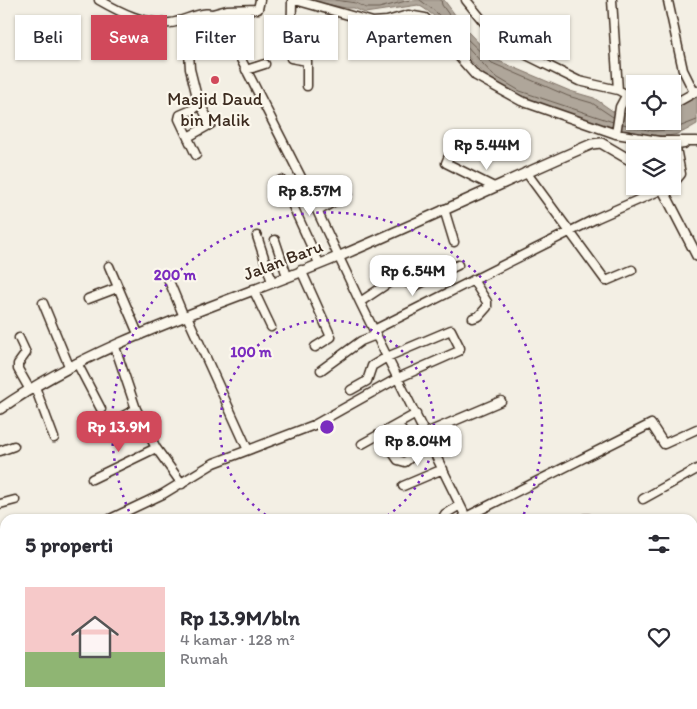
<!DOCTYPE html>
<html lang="id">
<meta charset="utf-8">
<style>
body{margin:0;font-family:Itim,sans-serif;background:#f2f2f3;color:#2b2b33;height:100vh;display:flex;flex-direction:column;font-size:19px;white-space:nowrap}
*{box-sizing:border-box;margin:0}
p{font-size:16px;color:#7c7c81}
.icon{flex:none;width:28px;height:28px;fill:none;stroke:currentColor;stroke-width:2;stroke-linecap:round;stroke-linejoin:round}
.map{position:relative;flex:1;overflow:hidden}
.side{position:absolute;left:0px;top:514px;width:698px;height:196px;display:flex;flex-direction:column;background:#fff;border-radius:15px 15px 0 0;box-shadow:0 1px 4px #0004}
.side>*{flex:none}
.hud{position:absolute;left:15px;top:15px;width:668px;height:45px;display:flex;gap:10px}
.tools{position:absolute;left:626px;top:75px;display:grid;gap:10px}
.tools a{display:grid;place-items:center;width:55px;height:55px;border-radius:0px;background:#fff;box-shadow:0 1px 4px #0004;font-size:25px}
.price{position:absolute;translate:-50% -42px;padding:0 11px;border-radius:10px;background:#fff;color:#222;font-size:16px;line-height:32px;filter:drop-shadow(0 1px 2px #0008)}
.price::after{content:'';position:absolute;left:50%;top:30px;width:15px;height:11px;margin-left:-8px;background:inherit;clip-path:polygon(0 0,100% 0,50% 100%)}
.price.on{background:#d1495b;color:#fff}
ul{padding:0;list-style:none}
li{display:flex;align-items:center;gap:15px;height:125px;padding:0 25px}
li+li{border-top:1px solid #e1e1e2}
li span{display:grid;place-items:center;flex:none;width:140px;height:100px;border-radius:0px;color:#555}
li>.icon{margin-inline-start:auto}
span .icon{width:60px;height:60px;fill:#fffc;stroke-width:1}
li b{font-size:21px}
h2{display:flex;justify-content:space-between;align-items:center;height:60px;padding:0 25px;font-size:21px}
.pill{padding:0 18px;border-radius:0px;background:#fff;box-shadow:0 1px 4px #0004;font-size:18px;line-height:45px}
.pill.on{background:#d1495b;color:#fff}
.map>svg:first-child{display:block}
.water{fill:#afa69a;stroke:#817468}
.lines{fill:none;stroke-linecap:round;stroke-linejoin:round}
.shore{stroke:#695c50;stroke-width:1}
.minor-casing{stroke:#3b2a1e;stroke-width:11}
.tertiary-casing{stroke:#3b2a1e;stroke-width:12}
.minor{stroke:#fbf7ec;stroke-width:8}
.tertiary{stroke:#fbf7ec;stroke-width:9}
.ring{fill:none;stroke:#7b2cbf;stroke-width:2.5;stroke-dasharray:2.5 5}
.poi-dot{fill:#d1495b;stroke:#fbf7ec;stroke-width:2}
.labels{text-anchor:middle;stroke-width:4.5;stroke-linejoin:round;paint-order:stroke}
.poi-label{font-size:18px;fill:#3b2a1e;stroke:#fbf7ec}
.street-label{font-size:18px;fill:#3b2a1e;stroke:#fbf7ec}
.centre{fill:#7b2cbf;stroke:#fbf7ec;stroke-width:2.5}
.ring-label{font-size:15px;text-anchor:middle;font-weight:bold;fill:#7b2cbf;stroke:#fbf7ec;stroke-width:4.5;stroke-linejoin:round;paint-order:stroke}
</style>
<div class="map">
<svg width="697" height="709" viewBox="0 0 697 709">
<rect width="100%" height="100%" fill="#f3efe4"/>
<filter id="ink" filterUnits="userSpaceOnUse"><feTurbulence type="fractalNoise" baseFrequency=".02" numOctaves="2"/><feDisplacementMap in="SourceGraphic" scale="10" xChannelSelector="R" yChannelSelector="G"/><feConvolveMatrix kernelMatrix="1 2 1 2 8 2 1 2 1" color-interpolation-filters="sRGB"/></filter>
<g filter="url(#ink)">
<!-- water -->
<path class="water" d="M306 0H444L468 32 494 59 570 91 594 98 614 112 635 115V121H672L673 109 697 97V124C690 128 681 134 673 135 640 142 512 99 486 76 463 57 445 18 418 5L365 13 354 8H346Z"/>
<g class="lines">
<!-- shore -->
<path class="shore" d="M335 0 356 3 366 8H379L410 0
M420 0 436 12 493 75 520 91 613 122
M441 0 442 5 464 36 492 63 568 96 592 103 613 117
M623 124 652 131 671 130 697 120"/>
<defs>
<path id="minor" d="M99 0C120 12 145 25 170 23 186 22 209 4 221 20L305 185 360 302 467 519
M292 0 291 58 307 61V86
M295 0 373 22 387 21 408 15 425 18 476 76 521 101 616 134 659 141H697
M466 0 500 42 579 81 618 90 635 99
M612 0 618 90
M668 1 683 70 694 92
M212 14 227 10 258 9 260 0
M187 19 190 69 198 101 194 109 180 115 179 119 196 155
M246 70 265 64
M672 105 697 91
M616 134 620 107 626 96
M188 137 211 124 198 101
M468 155 451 151 446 163 494 187
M526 172 606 281 632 270
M281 180 319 263
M672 185 681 174 676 148 677 145 684 144
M444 209 454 242
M318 211 348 193
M257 236 272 282
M275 240 287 276
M109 266 139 336
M301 270 331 337 315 347
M473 280 487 302V307L479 316 473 318
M169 281 184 317
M253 289 271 327
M88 299 117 288
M360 302 396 278 415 286 458 265
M43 303 69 366
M187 316 248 450
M374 330 597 218 670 186
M19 338 26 353 18 364V369L30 390
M115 347 136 409 156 448 182 484
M77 363 101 409
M321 370 361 341 376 335
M35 387 54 438
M114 421 136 409
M426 433 501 401
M380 434 398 460 405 462 412 456 413 450 398 424
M362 444 416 414
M0 451 14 446
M92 479 156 448
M403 486 443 469
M643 499 697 469
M0 504 15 500
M466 517 651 424 664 444 697 429
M110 519 163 494 214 463 314 425 398 378 459 351 460 348 451 330 387 357 372 366 367 381 351 390
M442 519 445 514 460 505
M584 519H589
M692 567 697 565
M561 705 563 709"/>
<path id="tertiary" d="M661 186 697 256
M0 409C102 338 226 304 340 256 425 220 508 180 592 144L601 143 635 163"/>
</defs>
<!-- minor casing -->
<use href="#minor" class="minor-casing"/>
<!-- tertiary casing -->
<use href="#tertiary" class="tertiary-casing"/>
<!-- minor -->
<use href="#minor" class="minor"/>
<!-- tertiary -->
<use href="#tertiary" class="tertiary"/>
</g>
</g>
<!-- distance rings -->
<g class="ring">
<path d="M272 519A107 107 0 1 1 382 519"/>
<path d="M132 518A215 215 0 1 1 522 518"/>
</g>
<!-- markers -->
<circle class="poi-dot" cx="215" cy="80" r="5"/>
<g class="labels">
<!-- poi labels -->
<g class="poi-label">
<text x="215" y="105">Masjid Daud<tspan x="215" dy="21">bin Malik</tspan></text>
</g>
<!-- street labels -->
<g class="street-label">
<text transform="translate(283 260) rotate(-21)" y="6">Jalan Baru</text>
</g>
</g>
<circle cx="327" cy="427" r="8" class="centre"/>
<g class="ring-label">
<text x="175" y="280">200 m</text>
<text x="251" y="357">100 m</text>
</g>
</svg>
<div class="tools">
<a><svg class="icon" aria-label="locate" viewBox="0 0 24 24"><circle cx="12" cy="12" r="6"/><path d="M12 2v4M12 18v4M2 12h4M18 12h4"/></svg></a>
<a><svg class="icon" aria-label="layers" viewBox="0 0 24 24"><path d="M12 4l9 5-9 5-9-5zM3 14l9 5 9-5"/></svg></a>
</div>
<b class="price" style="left:487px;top:171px">Rp 5.44M</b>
<b class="price" style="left:310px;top:217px">Rp 8.57M</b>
<b class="price" style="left:413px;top:297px">Rp 6.54M</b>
<b class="price on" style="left:119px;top:453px">Rp 13.9M</b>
<b class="price" style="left:418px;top:467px">Rp 8.04M</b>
<div class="hud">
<a class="pill">Beli</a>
<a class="pill on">Sewa</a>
<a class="pill">Filter</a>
<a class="pill">Baru</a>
<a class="pill">Apartemen</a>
<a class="pill">Rumah</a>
</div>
<section class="side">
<h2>5 properti<svg class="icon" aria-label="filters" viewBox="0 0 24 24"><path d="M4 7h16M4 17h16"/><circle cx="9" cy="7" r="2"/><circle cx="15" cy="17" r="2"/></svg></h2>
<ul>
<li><span style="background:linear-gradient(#f6c9c9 65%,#8fb573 0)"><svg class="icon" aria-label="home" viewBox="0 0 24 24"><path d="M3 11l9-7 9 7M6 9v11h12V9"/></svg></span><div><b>Rp 13.9M/bln</b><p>4 kamar · 128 m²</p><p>Rumah</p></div><svg class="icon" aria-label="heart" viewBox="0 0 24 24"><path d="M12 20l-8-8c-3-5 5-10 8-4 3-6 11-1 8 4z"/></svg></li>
</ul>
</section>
</div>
